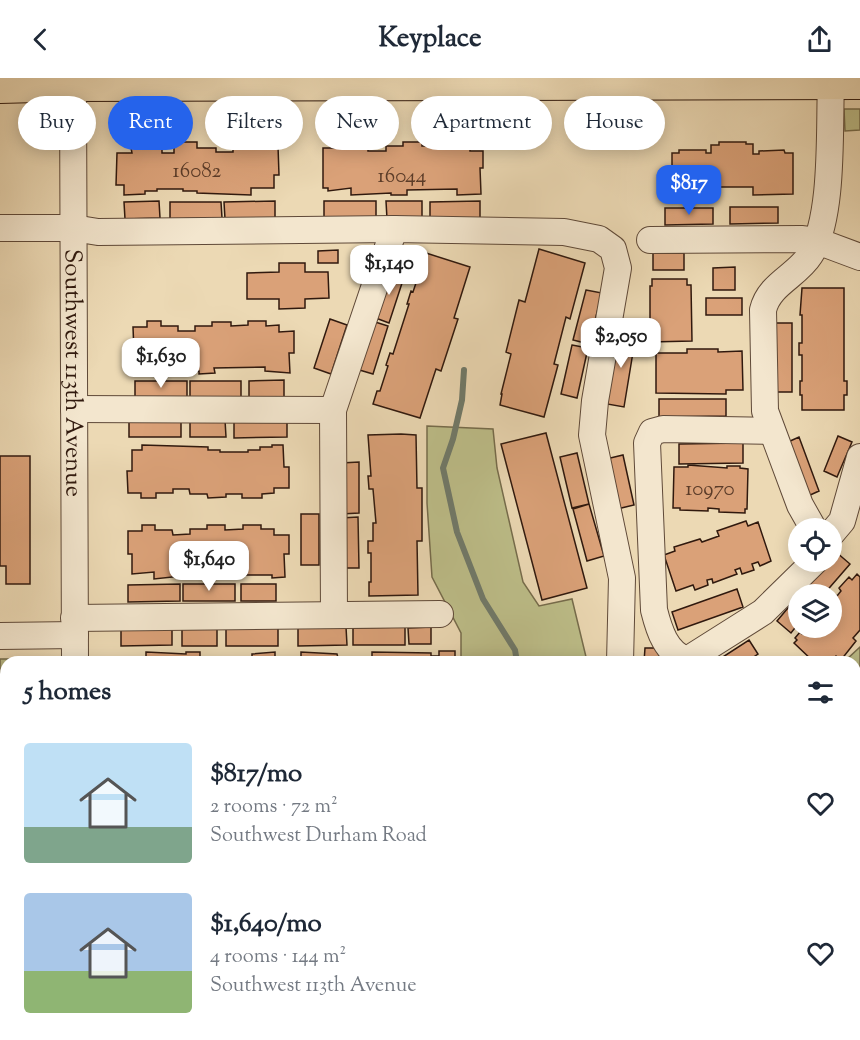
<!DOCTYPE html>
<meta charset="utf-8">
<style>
body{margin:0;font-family:"Sorts Mill Goudy",serif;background:#f2f2f3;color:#1f2937;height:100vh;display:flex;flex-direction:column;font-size:22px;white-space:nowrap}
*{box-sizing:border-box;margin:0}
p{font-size:20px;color:#747a83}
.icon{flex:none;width:33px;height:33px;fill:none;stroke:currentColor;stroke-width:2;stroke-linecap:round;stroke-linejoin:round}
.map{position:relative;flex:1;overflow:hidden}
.sheet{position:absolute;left:0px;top:578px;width:861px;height:386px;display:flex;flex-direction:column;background:#fff;border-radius:18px 18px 0 0;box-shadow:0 3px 15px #0003}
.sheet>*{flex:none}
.banner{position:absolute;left:18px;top:18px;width:825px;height:54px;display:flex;gap:12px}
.controls{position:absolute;left:788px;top:440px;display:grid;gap:12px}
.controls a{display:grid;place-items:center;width:54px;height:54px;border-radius:50%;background:#fff;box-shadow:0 3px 15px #0003;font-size:30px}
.price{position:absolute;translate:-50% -51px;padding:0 14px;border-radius:12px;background:#fff;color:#222;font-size:20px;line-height:39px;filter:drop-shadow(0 2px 3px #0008)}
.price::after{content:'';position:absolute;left:50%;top:36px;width:18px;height:14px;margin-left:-9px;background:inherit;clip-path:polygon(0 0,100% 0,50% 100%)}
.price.on{background:#2563eb;color:#fff}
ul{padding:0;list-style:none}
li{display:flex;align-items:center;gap:18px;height:150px;padding:0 24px}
li span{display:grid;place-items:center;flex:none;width:168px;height:120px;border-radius:6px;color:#555}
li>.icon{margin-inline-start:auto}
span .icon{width:72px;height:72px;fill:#fffc;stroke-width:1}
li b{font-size:26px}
h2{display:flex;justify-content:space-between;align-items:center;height:72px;padding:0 24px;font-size:26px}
.pill{padding:0 21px;border-radius:27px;background:#fff;box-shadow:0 3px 15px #0003;font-size:21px;line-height:54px}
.pill.on{background:#2563eb;color:#fff}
header{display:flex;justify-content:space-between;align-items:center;height:78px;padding:0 24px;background:#fff;font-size:27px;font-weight:700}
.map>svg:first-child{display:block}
.green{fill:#bdbe89;stroke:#766c4c;stroke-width:1.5}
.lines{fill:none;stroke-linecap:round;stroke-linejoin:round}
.stream{stroke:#707a6a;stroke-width:6}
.building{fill:#daa178;stroke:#30190e;stroke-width:1.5}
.minor-casing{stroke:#5f4938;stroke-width:28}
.major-casing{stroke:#30190e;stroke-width:34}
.minor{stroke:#f3e6ce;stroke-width:26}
.major{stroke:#ecd9b4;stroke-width:32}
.labels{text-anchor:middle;stroke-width:6;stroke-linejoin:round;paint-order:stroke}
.number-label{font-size:21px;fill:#5a3b28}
.street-label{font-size:24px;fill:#30190e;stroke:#f3e6ce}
</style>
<header><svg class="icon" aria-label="back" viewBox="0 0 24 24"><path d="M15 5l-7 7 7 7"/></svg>Keyplace<svg class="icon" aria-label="share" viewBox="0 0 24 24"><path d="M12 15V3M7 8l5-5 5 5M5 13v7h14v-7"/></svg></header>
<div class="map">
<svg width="860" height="962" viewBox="0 0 860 962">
<rect width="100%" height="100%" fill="#ecd9b4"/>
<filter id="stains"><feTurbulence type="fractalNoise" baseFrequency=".00333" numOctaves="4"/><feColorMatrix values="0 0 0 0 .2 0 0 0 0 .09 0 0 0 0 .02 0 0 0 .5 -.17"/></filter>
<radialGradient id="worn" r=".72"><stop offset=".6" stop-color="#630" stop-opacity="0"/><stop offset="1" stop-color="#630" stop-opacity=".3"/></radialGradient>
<!-- green -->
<path class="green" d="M844 31H860V52L845 53Z
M427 348 493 351 497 390 523 504 539 528 572 521 587 583H461V555L432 499 427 425Z
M860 569V713L855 715V584L845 583Z
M0 581H20V583L6 584V660H0Z
M508 957H701L700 962H506Z"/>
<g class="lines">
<!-- stream -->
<path class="stream" d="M464 292 462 322 453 361 443 390 457 454 483 521 515 572 517 584
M855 676 860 673
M576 962 584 957"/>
</g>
<!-- building -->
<path class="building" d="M250 63H263V68H278L279 97H274V110H251V117L197 115V113H183V111H157V113H145V116L124 117V107H116L117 75H132L131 70H144V64H162V75H174V64H197V70H216V74H233V69H250Z
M457 63V67H470V73H483V90H480L481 116 457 117V111L407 112V117H391V115L351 117V110L328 113V110H323V70H337V64H351V68H368V73H386V68H403V64H422V68H432V64Z
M719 64H746V66H753V76H759V73L784 72 785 75H793V116L753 117V109H715L712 116H672V75H679V72H706V75H711V67H719Z
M159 123 160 140 125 141 124 124Z
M275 123V140L225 141 224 124Z
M324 123H376V141H324Z
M386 123H422V141H387Z
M480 123V140H430V124Z
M170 124H221L222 140 170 141Z
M730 129H778V145L730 146Z
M665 130H713V146L665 147Z
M539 171 585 185 570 241 566 239 554 286 558 287 544 339 500 327 502 316H501L511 276 506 274 519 222 525 224Z
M338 172V185H318V173Z
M426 175 470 189 454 240 458 241 441 293 436 291 420 340 373 326 377 313H380L388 288 386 287 390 275 393 276 409 226H407L411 213 413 214Z
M653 175H684V192H653Z
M279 185H305V194H328L329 220 305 221V230L279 231V221H247V195L279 194Z
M735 189V212H713V190Z
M389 191 405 196 389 245 373 239Z
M652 201H687V207H691L692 263 650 264V208H652Z
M802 210H844V303H847V317H844V332H802V317H800V303H802V277H799V265H802V237H800Z
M586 212 602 215 589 266 573 262Z
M706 220H742V237H706Z
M330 241 347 247 331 296 314 290Z
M147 243H161V248H178V253H195V248H212V244H231V248L248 247V243H266V248L279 247V254L294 253V275H289L290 295 265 293V289L214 290 215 295 199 296V293L148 295 147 291H138V274H134L133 249H147Z
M372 243 388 248 373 296 356 291Z
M774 245H792V314H775Z
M618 254 636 256 624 329 607 326Z
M572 267 588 270 577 320 561 316Z
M687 271H718V274L742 273 743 312H726V316L656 315V275H687Z
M284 302V319L249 320V303Z
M135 303H187V319L135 320Z
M190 303H241V319L190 320Z
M659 321H726V338L659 339Z
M181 342V359H129V343Z
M225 342 226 359H190V343Z
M287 342V359L234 360V343Z
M546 355 587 510 542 522 501 366Z
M401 356 416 357 417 410H422V463H417L418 517 369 518V504H371V475H368V463H373V445H376L373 411H369L368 398H371L368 357Z
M838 358 852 364 837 399 824 393Z
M799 359 819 413 808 418 788 364Z
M743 365V385L679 386V366Z
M142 367 208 369V372H220V374H248V372H260V369H272V367H283L284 389H289V410H274V415L262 416V420H242V416H226V419L208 420 207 416H190L189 411H173V415H156V420H141V415H128L127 393H132V372H142Z
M577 375 589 426 572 430 560 379Z
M623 377 634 427 617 431 606 381Z
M0 378H30V506H6V488H0Z
M359 384V435L341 436V385Z
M688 387 727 390V388H740V390L748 391 747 431H745V435L719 434V431L708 430V433L680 432V430H673L674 389H688Z
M589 426 604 478 587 483 573 431Z
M301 436H319V487H301Z
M358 439 359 490H342L341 440Z
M746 443 748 448 758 444 771 483 760 488 758 484 752 486 754 492 742 496 740 490 735 492 737 496 713 505 712 501 707 502 708 507 695 512 693 507 676 513 664 477 675 473 674 469 700 461 702 464 719 458 717 453Z
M142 447H155V452H172L173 457 190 456V451H207V447H225V452L243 451V447H261V451H274V457H289V476H284L285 499 272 500V497H225V495H210V499L195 500V497H191L154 501V494L132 496V476H128V453H142Z
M836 474 850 486 824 516H800L828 483H831Z
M857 496 860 499V552L853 560 856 563 841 582 836 578 831 584H814L794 565 797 562 795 560 800 554 802 556 807 550 805 549H831V519L834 516 837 518 841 513 839 510 849 499 852 502Z
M180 506V523L128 524V507Z
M183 506H235V523H183Z
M241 506H276V523H241Z
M737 511 743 529 678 552 672 534Z
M798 518V546L791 555 777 543Z
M172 549V567L121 568V550Z
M278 549V568H226V550Z
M346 549 347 567 298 568V550Z
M405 549V567H353V550Z
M431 549V566H409L408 550Z
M182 550H217V568H182Z
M749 562 758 576 746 584H715Z
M645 570H660L659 584H644Z
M439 573H455V584H301V574L337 576 338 580 372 579V574L431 575V578H439Z
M146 574 186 576V574H200V579H212V581L252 579V576L275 574V584H123V579L146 581Z
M0 667H6V708H0Z
M0 716H6V756H0Z
M0 765H6V803H0Z
M860 775V813L855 815V777Z
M0 880H6V937H0Z
M420 957H460L458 962H418Z
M729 957H768L764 958 765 962H730Z"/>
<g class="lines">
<defs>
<g id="minor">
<path id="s1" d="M73 7 75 584"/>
<path d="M0 150H73L98 154 394 151 564 154 599 161 613 171 618 190 595 323 592 357 622 500 620 584"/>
<path d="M650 162 801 161 817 163 860 179"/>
<path d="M74 331 333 332 394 151"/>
<path d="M333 332 334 537"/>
<path d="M771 353 663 351 652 354 647 365 654 532C659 552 666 575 687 582L763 534 815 483"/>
<path d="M813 450 800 427 765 333 763 232C769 206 797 198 810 177 834 140 829 50 831 5"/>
<path d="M831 456 842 443 860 379"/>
<path d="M74 540 440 536"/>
<path d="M0 558 75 557"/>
<path d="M0 837H6"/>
<path d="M855 895 860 887"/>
<path d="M80 962V957"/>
</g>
<path id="major" d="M0 9 73 7 860 5"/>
</defs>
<!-- minor casing -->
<use href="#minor" class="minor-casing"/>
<!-- major casing -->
<use href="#major" class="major-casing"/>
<!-- minor -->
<use href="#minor" class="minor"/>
<!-- major -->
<use href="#major" class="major"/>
</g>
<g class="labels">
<!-- number labels -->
<g class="number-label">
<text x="197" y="99">16082</text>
<text x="402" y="104">16044</text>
<text x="710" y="417">10970</text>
</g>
<!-- street labels -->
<g class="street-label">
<text dy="8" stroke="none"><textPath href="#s1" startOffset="288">Southwest 113th Avenue</textPath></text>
</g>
</g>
<rect width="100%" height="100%" filter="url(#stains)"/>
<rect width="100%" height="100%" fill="url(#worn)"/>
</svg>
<div class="controls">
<a><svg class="icon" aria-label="locate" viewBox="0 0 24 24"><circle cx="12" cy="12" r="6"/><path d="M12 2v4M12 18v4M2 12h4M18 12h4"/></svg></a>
<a><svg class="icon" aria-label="layers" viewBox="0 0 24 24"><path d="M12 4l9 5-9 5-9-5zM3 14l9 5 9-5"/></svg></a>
</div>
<b class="price on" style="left:689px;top:138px">$817</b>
<b class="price" style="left:389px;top:218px">$1,140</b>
<b class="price" style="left:621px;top:291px">$2,050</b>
<b class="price" style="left:161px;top:311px">$1,630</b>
<b class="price" style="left:209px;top:514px">$1,640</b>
<div class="banner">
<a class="pill">Buy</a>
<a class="pill on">Rent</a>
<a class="pill">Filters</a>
<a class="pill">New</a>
<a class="pill">Apartment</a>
<a class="pill">House</a>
</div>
<section class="sheet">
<h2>5 homes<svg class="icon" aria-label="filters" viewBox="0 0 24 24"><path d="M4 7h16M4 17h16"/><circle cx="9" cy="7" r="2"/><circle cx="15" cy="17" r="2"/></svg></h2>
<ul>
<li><span style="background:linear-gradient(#bfe0f5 70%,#7fa58c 0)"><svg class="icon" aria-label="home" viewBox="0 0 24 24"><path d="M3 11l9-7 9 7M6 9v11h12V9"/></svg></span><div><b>$817/mo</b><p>2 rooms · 72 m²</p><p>Southwest Durham Road</p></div><svg class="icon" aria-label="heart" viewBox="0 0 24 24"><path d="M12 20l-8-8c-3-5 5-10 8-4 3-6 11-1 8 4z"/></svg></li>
<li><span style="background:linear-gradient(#a9c7e8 65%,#8fb573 0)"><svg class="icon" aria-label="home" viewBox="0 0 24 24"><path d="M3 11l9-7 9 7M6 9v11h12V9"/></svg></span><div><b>$1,640/mo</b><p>4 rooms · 144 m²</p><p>Southwest 113th Avenue</p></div><svg class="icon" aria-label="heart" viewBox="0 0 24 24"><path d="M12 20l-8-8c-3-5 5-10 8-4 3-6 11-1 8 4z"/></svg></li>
</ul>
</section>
</div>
